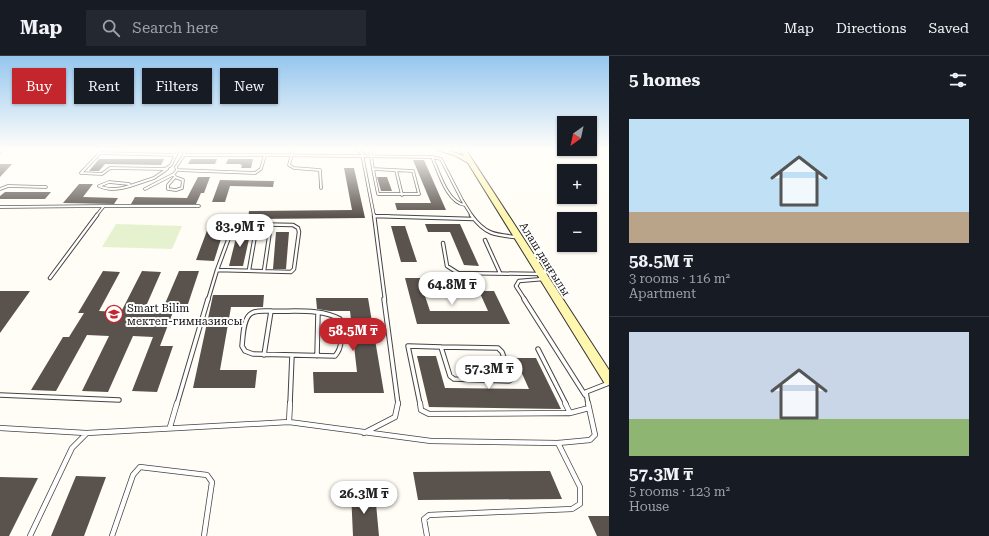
<!DOCTYPE html>
<meta charset="utf-8">
<style>
body{margin:0;font-family:"Roboto Serif",serif;background:#242831;color:#f1f3f6;height:100vh;display:flex;flex-direction:column;font-size:15px;white-space:nowrap}
*{box-sizing:border-box;margin:0}
p{font-size:13px;color:#9ea1a6}
.icon{flex:none;width:22px;height:22px;fill:none;stroke:currentColor;stroke-width:2;stroke-linecap:round;stroke-linejoin:round}
.map{position:relative;flex:1;overflow:hidden}
.drawer{display:flex;flex-direction:column;background:#171b24;width:380px}
.drawer>*{flex:none}
.banner{position:absolute;left:12px;top:12px;width:380px;height:36px;display:flex;gap:8px}
.needle{width:26px;rotate:213deg}
.controls{position:absolute;left:557px;top:60px;display:grid;gap:8px}
.controls a{display:grid;place-items:center;width:40px;height:40px;border-radius:0px;background:#171b24;box-shadow:0 1px 3px #0004;font-size:20px}
.price{position:absolute;translate:-50% -34px;padding:0 9px;border-radius:14px;background:#fff;color:#222;font-size:13px;line-height:26px;filter:drop-shadow(0 1px 2px #0008)}
.price::after{content:'';position:absolute;left:50%;top:24px;width:12px;height:9px;margin-left:-6px;background:inherit;clip-path:polygon(0 0,100% 0,50% 100%)}
.price.active{background:#c4262e;color:#fff}
ul{padding:0;list-style:none}
li{display:grid;align-content:center;gap:8px;height:212px;padding:0 20px}
li+li{border-top:1px solid #363941}
li span{display:grid;place-items:center;height:124px;border-radius:0px;color:#555}
li>.icon{margin-inline-start:auto}
span .icon{width:72px;height:72px;fill:#fffc;stroke-width:1}
li b{font-size:17px}
h2{display:flex;justify-content:space-between;align-items:center;height:48px;padding:0 20px;font-size:17px}
.pill{padding:0 14px;border-radius:0px;background:#171b24;box-shadow:0 1px 3px #0004;font-size:14px;line-height:36px}
.pill.active{background:#c4262e;color:#fff}
header{display:flex;align-items:center;gap:24px;box-sizing:border-box;height:56px;padding:0 20px;background:#171b24;border-bottom:1px solid #363941}
header strong{font-size:19px}
nav{display:flex;gap:22px;margin-inline-start:auto;font-size:14px}
.search{width:280px;height:36px;background:#242831;display:flex;align-items:center;gap:10px;box-sizing:border-box;padding:0 14px;border-radius:0px;color:#9ea1a6;font-size:15px}
main{display:flex;flex:1;min-height:0}
.map>svg:first-child{display:block}
.pitch{fill:#e6f2cf}
.building{fill:#5a524d}
.lines{fill:none;stroke-linecap:round;stroke-linejoin:round}
.lane-far3-casing{stroke:#444;stroke-width:3.5}
.lane-far2-casing{stroke:#444;stroke-width:4.5}
.lane-far1-casing{stroke:#444;stroke-width:5.5}
.lane-casing{stroke:#444;stroke-width:6}
.secondary-casing{stroke:#333;stroke-width:2}
.lane-far3{stroke:#fff;stroke-width:2}
.lane-far2{stroke:#fff;stroke-width:2.5}
.lane-far1{stroke:#fff;stroke-width:3.5}
.lane{stroke:#fff;stroke-width:4.5}
.secondary{fill:#fff6b0;fill-rule:evenodd}
.labels{text-anchor:middle;stroke-width:4;stroke-linejoin:round;paint-order:stroke}
.street-label{font-size:11px;fill:#111;stroke:#fff}
.poi-label{font-size:11px;fill:#111;stroke:#fff;text-anchor:start}
</style>
<header>
<strong>Map</strong>
<div class="search"><svg class="icon" aria-label="search" viewBox="0 0 24 24"><circle cx="10" cy="10" r="6"/><path d="M15 15l6 6"/></svg>Search here</div>
<nav><a>Map</a><a>Directions</a><a>Saved</a></nav>
</header>
<main>
<div class="map">
<svg width="609" height="480" viewBox="0 0 609 480">
<rect width="100%" height="100%" fill="#fffdf5"/>
<!-- pitch -->
<path class="pitch" d="M116 168 182 170 172 193 102 191Z"/>
<!-- building -->
<path class="building" d="M99 103H164L161 109 105 108 99 115H89Z
M191 103H217L215 108H188Z
M228 103H253L251 112H241L242 109 239 108H226Z
M413 104H424L446 154H397L395 147H431Z
M0 108H12L0 121Z
M344 112H354L365 162 248 163 249 155 352 154Z
M198 121H210L204 137H201L196 148H131L135 141 187 142Z
M377 121H387L392 135H381Z
M220 124 274 125 273 131 230 130 225 146H212Z
M79 128H93L83 141 118 142 114 148 63 147Z
M5 136H51L45 143H0V140Z
M211 164H227L214 205 196 204Z
M425 168H460L479 210 464 209 450 176H428Z
M391 170H405L417 206H401Z
M238 174H251L243 210H229Z
M276 176H289L286 213H273Z
M103 215 120 216 99 255 121 256 142 215 161 216 143 257H161L179 215H199L188 248H176L160 290H173L157 336 132 335 153 281 133 280 108 336 82 335 109 280 87 279 56 335 31 334 63 281H69L84 257H78Z
M405 222H444L449 234H423L430 255H488L479 235H494L510 268H417Z
M0 235H30L0 277Z
M213 239H264L263 251H231L220 314H257L255 332H193Z
M316 242H368L384 337H314L313 316H357L350 255H330L317 253Z
M417 300H436L445 332 529 333 515 302H536L561 353 429 351Z
M550 415 562 443 418 444 413 416Z
M76 420 106 421 84 480H51Z
M0 421 38 422 9 480H0Z
M351 436 375 437 379 480H353Z
M588 460H609V480H597Z"/>
<g class="lines">
<defs>
<path id="lane-far3" d="M293 94 289 109 294 112 320 114 321 132
M357 94 363 98
M370 94 373 113
M0 96 2 94
M362 98 374 160
M184 99H265L261 113 255 117 177 114 176 111Z
M184 99 185 94
M265 99 432 101C439 116 447 147 465 149
M432 101 441 103 462 144 472 160
M373 113 413 115 419 138H378Z
M396 114 402 139
M81 117 102 118 110 112 165 113 171 109 178 94
M81 117 100 97 176 99
M175 121 183 124 182 132 176 134 168 133V129Z
M175 121 174 118 177 114
M109 126 129 128 130 130C120 133 109 135 99 130Z
M130 130 154 122 167 113
M0 133 8 130 46 131
M145 133 174 118
M104 150H199
M0 151 104 150 96 160
M374 160H389"/>
<path id="lane-far2" d="M374 159 385 244
M471 159C485 178 494 179 516 181
M374 160 473 163
M234 168 293 169 298 172 299 176 294 213 291 216 217 214Z
M485 184 500 217
M443 187 447 210 458 217 540 218
M249 214 257 168
M264 215 271 168
M50 222 97 159
M208 244 217 214
M525 244 516 230 519 225 543 223"/>
<path id="lane-far1" d="M384 243 398 348
M524 243 585 339
M271 255C293 256 321 252 340 263 341 276 344 290 335 300L253 298 245 295 242 290C243 281 243 261 252 257 257 254 265 255 271 255Z
M441 291 498 292 502 296 512 323 509 325 454 323 450 320Z
M538 293 566 348
M264 299 271 255
M317 300 318 257
M0 339 119 344
M177 348 208 243
M290 348 292 299
M420 348 408 290 441 291
M588 348 586 336 609 327"/>
<path id="lane" d="M420 347 421 354 429 358 570 357 589 352
M565 347 570 357
M289 366 290 347
M170 371 177 347
M0 372 86 377
M364 377 395 361 398 347
M30 480 72 392 87 377 289 366 431 385 558 387 590 384 595 379 588 347
M112 480 133 419 140 411 207 419 212 426 204 480
M427 480 424 463 429 459 572 453 580 448V431L558 387"/>
<path id="secondary" d="M437 94H447L464 100 460 94H466L609 314V329L605 328 468 107 454 99Z"/>
</defs>
<!-- lane-far3 casing -->
<use href="#lane-far3" class="lane-far3-casing"/>
<!-- lane-far2 casing -->
<use href="#lane-far2" class="lane-far2-casing"/>
<!-- lane-far1 casing -->
<use href="#lane-far1" class="lane-far1-casing"/>
<!-- lane casing -->
<use href="#lane" class="lane-casing"/>
<!-- secondary casing -->
<use href="#secondary" class="secondary-casing"/>
<!-- lane-far3 -->
<use href="#lane-far3" class="lane-far3"/>
<!-- lane-far2 -->
<use href="#lane-far2" class="lane-far2"/>
<!-- lane-far1 -->
<use href="#lane-far1" class="lane-far1"/>
<!-- lane -->
<use href="#lane" class="lane"/>
<!-- secondary -->
<use href="#secondary" class="secondary"/>
</g>
<!-- sky -->
<linearGradient id="sky" x2="0" y2="1"><stop stop-color="#95c6ee"/><stop offset="0.58" stop-color="#fffefa"/><stop offset="1" stop-color="#fffefa" stop-opacity="0"/></linearGradient>
<rect width="609" height="161" fill="url(#sky)"/>
<!-- icons -->
<defs>
<symbol id="school-ring" viewBox="-11 -11 22 22"><circle r="9.5" fill="#fff" stroke="#c4262e" stroke-width="1.5"/><path d="M0-5L7-2L0 1L-7-2ZM-4 1L0 2.5L4 1V4Q0 6-4 4Z" fill="#c4262e"/></symbol>
</defs>
<g fill-rule="evenodd">
<use href="#school-ring" x="104" y="248" width="20" height="20"/>
</g>
<g class="labels">
<!-- street labels -->
<g class="street-label">
<text transform="translate(545 203) rotate(58)" y="4">Алаш даңғылы</text>
</g>
<!-- poi labels -->
<g class="poi-label">
<text x="127" y="256">Smart Bilim<tspan x="127" dy="13">мектеп-гимназиясы</tspan></text>
</g>
</g>
</svg>
<div class="controls">
<a><svg class="needle" viewBox="-14 -14 28 28"><path d="M0-13l5 13h-10z" fill="#e53935"/><path d="M0 13l5-13h-10z" fill="#9ea1a6"/></svg></a>
<a>+</a>
<a>−</a>
</div>
<b class="price" style="left:240px;top:192px">83.9M ₸</b>
<b class="price" style="left:452px;top:250px">64.8M ₸</b>
<b class="price active" style="left:353px;top:296px">58.5M ₸</b>
<b class="price" style="left:489px;top:334px">57.3M ₸</b>
<b class="price" style="left:364px;top:459px">26.3M ₸</b>
<div class="banner">
<a class="pill active">Buy</a>
<a class="pill">Rent</a>
<a class="pill">Filters</a>
<a class="pill">New</a>
</div>
</div>
<section class="drawer">
<h2>5 homes<svg class="icon" aria-label="filters" viewBox="0 0 24 24"><path d="M4 7h16M4 17h16"/><circle cx="9" cy="7" r="2"/><circle cx="15" cy="17" r="2"/></svg></h2>
<ul>
<li><span style="background:linear-gradient(#bfe0f5 75%,#b9a48a 0)"><svg class="icon" aria-label="home" viewBox="0 0 24 24"><path d="M3 11l9-7 9 7M6 9v11h12V9"/></svg></span><div><b>58.5M ₸</b><p>3 rooms · 116 m²</p><p>Apartment</p></div></li>
<li><span style="background:linear-gradient(#c9d6e8 70%,#8fb573 0)"><svg class="icon" aria-label="home" viewBox="0 0 24 24"><path d="M3 11l9-7 9 7M6 9v11h12V9"/></svg></span><div><b>57.3M ₸</b><p>5 rooms · 123 m²</p><p>House</p></div></li>
</ul>
</section>
</main>
